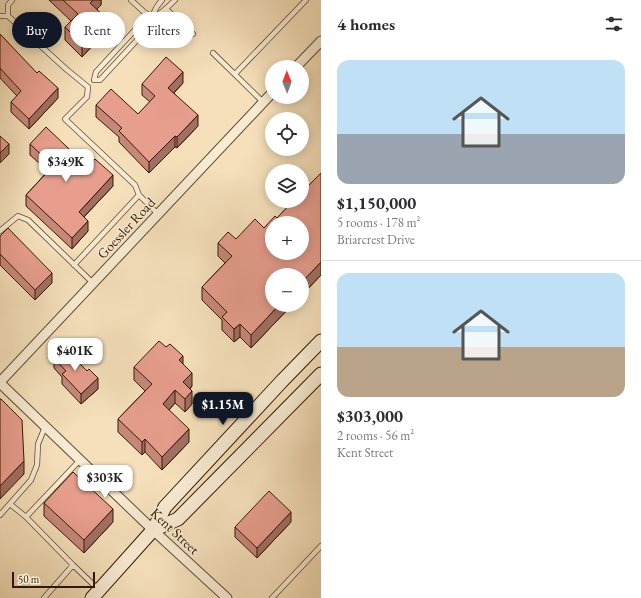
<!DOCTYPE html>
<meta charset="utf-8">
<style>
body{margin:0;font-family:"EB Garamond",serif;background:#f2f2f3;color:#2b2b33;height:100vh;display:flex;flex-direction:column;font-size:15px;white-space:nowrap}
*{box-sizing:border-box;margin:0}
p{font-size:13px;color:#7c7c81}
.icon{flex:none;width:22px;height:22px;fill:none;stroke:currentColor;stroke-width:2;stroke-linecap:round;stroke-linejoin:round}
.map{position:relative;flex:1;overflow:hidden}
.sheet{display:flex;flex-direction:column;background:#fff;width:320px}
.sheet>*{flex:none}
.top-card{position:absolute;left:12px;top:12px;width:249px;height:36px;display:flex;gap:8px}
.needle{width:26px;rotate:359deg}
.controls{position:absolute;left:265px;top:60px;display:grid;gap:8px}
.controls a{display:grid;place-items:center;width:44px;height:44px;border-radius:50%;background:#fff;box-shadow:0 2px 10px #0003;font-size:20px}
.scale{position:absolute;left:12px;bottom:10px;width:83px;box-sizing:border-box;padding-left:4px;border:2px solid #321a01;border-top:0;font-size:11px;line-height:14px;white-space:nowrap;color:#321a01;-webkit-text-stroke:3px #f8ebd3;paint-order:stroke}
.price{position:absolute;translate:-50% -34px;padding:0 9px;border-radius:8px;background:#fff;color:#222;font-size:13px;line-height:26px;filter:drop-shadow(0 1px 2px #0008)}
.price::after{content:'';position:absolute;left:50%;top:24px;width:12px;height:9px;margin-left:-6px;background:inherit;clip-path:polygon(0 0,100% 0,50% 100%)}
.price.on{background:#111827;color:#fff}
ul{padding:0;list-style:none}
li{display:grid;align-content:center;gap:8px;height:212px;padding:0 16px}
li+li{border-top:1px solid #e1e1e2}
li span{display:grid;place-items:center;height:124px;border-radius:12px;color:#555}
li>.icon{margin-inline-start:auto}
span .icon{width:72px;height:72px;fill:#fffc;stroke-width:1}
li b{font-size:17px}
h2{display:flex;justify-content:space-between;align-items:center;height:48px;padding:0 16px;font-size:17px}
.tag{padding:0 14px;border-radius:18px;background:#fff;box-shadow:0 2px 10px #0003;font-size:14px;line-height:36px}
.tag.on{background:#111827;color:#fff}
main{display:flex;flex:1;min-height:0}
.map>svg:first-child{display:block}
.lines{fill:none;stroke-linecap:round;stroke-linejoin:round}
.lane-casing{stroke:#634c30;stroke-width:6}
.street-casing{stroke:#634c30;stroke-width:11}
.secondary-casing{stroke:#321a01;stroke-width:15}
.lane{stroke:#f8ebd3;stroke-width:4.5}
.street{stroke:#f8ebd3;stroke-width:9}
.secondary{stroke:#f8ebd3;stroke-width:13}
.wall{fill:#c7887a;stroke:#321a01}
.shaded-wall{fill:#a26f63;stroke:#321a01}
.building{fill:#e79e8e;stroke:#321a01;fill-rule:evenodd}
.labels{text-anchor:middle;stroke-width:3;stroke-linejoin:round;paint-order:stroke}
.street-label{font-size:14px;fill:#321a01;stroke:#f8ebd3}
</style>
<main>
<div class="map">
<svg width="321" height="598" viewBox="0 0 321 598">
<rect width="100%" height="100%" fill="#f5e0bb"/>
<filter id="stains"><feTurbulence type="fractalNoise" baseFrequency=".005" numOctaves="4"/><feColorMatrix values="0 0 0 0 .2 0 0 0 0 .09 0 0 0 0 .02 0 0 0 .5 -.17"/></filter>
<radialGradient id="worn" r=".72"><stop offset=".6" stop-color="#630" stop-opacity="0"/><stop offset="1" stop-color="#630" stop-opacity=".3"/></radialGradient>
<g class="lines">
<defs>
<path id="lane" d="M131 0 144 12 152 17
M162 0C154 9 153 14 151 25L100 80H94L96 72 145 19C160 15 164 11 175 0
M166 9 193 34
M0 16H8L66 69 88 87 87 97 65 119 135 185 139 195 158 214
M8 16V5L12 0
M213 53 263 102
M235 74 306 0
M0 231 18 216 28 220 93 283
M74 265 139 195
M10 504 26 517
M0 515 31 480 37 465 38 444 45 427
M73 565 98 589
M44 598 73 565 26 517 80 460
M272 598 321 546"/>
<path id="street" d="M296 67 321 41
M0 382 272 93
M0 383 153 530 227 598"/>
<path id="secondary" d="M153 530 178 519 321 374
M92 598 153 530 165 507 282 381 321 341"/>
</defs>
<!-- lane casing -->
<use href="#lane" class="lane-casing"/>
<!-- street casing -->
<use href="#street" class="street-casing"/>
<!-- secondary casing -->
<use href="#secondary" class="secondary-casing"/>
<!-- lane -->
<use href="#lane" class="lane"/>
<!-- street -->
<use href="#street" class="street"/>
<!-- secondary -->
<use href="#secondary" class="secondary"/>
</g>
<!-- wall -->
<path class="wall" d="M49 0H101V5L97 9 106 31 82 57 65 40V27L71 21Z
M0 34 58 98 29 129 11 112V102L17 96 0 78Z
M183 83 174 93 198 126 177 148 175 147 149 173 119 142V137L96 117V105L138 114 150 102 142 95V84Z
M30 144 88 167 113 186 84 217 88 231 72 249 26 206V195L48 171 30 155Z
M321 173V275L302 295 272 305H292L251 348 240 337 234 342 222 330V320L202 300V287L225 263 218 256V243L236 239 264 228 277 218Z
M0 236 52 283 35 300 0 265Z
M54 358 87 371 98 389 81 404 62 384V377L54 368Z
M183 364 192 386 190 389 192 404 185 412 175 403 169 410 189 442 162 470 145 452 142 455 118 432V419L145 391 134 380V367Z
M44 503 113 522 84 553 44 516Z
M291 522 257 558 235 537V527Z"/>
<!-- shaded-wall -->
<path class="shaded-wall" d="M93 0H101V5L90 16V3Z
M106 18V31L82 57V44Z
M183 72V83L168 99V88Z
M58 88V98L29 129V119Z
M198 115V126L177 148V137Z
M175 136V147L149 173V162Z
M9 144V154L0 163V153Z
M113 175V186L79 222V212Z
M88 221V231L72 249V238Z
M321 262V275L302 295V282Z
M52 273V283L35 300V290Z
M279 305H292L251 348V335Z
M240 324V337L234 342V329Z
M183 356V369L179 360Z
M192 373V386L183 395V382Z
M98 378V389L81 404V394Z
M175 390V403L163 417V404Z
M192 391V404L185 412V399Z
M189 429V442L162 470V457Z
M145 439V452L142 455V442Z
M24 461V474L0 499V486Z
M113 509V522L84 553V540Z
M291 512V522L257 558V548Z"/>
<!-- building -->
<path class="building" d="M63 0H93L90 3 106 18 82 44 65 27 78 14Z
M0 34 37 73 39 71 58 88 29 119 11 102 21 91 0 68Z
M166 57 183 72 168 88 198 115 177 137 175 136 149 162 119 131 122 128 96 105 111 89 138 114 155 96 142 84Z
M46 127 88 167 95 159 113 175 79 212 88 221 72 238 26 195 53 166 30 144Z
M0 136 9 144 0 153Z
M321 173V262L302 282V275H272V305H279L251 335 240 324 234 329 222 317 227 312 202 287 232 256 218 243 228 232 236 239 255 219 264 228 275 216 277 218 293 201H302V192ZM272 223H302V253H272Z
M8 228 52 273 35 290 0 254V236Z
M159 341 166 347 170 344 183 356 179 360 192 373 183 382 192 391 185 399 175 390 163 404 189 429 162 457 145 439 142 442 118 419 152 384 134 367Z
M65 348 87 371 89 369 98 378 81 394 62 374 66 371 54 358Z
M0 399H1L22 420 24 461 0 486Z
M73 472 113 509 84 540 44 503Z
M269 491 291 512 257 548 235 527Z"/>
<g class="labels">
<!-- street labels -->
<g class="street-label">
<text transform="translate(126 228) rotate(-47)" y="5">Goessler Road</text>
<text transform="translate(175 531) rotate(43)" y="5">Kent Street</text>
</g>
</g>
<rect width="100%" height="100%" filter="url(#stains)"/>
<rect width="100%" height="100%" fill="url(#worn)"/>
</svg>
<div class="controls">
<a><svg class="needle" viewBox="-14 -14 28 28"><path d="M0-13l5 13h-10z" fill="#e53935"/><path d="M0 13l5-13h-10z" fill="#7c7c81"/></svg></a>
<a><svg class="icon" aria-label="locate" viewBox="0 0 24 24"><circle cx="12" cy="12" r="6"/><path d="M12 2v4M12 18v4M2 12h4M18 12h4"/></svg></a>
<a><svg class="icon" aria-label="layers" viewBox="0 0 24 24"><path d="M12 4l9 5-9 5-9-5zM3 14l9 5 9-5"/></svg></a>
<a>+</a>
<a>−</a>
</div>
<div class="scale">50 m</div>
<b class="price" style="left:66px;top:183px">$349K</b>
<b class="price" style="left:75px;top:372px">$401K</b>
<b class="price on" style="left:223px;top:426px">$1.15M</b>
<b class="price" style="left:105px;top:499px">$303K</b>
<div class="top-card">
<a class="tag on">Buy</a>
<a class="tag">Rent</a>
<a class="tag">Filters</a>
</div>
</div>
<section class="sheet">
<h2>4 homes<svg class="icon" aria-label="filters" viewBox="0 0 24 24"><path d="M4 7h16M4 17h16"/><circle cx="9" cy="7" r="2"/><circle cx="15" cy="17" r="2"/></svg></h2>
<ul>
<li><span style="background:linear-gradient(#bfe0f5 60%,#9aa5b1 0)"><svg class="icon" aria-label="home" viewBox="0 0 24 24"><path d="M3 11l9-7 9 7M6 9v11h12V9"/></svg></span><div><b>$1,150,000</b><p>5 rooms · 178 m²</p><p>Briarcrest Drive</p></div></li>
<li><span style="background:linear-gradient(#bfe0f5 60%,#b9a48a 0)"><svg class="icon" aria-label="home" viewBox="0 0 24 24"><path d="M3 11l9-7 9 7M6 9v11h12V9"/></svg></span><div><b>$303,000</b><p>2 rooms · 56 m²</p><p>Kent Street</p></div></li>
</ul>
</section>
</main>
